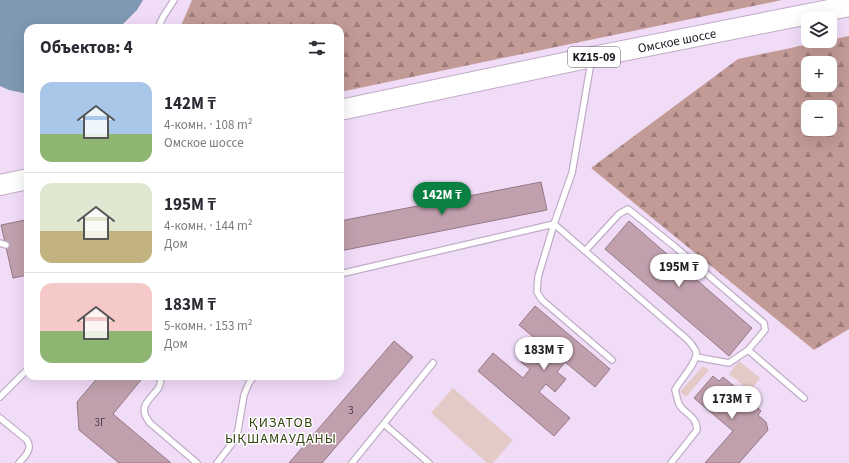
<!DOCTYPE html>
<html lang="ru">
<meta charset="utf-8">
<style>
body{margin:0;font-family:"Source Sans 3",sans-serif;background:#f2f2f3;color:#2b2b33;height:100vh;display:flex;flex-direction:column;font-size:15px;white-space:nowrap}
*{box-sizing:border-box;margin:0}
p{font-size:13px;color:#7c7c81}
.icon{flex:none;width:22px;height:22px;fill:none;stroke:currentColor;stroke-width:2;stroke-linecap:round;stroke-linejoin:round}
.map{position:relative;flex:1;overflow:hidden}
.side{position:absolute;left:24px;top:24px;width:320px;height:356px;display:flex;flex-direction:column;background:#fff;border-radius:12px;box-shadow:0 4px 16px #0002}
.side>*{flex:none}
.buttons{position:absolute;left:801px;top:12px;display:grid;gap:8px}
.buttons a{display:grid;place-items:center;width:36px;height:36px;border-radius:8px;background:#fff;box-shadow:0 4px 16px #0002;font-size:20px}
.price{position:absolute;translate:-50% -34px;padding:0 9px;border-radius:14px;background:#fff;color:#222;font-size:13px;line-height:26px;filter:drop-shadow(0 1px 2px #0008)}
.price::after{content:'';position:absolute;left:50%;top:24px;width:12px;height:9px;margin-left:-6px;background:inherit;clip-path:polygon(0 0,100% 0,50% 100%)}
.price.selected{background:#0b8043;color:#fff}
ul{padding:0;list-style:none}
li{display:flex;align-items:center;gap:12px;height:100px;padding:0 16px}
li+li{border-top:1px solid #e1e1e2}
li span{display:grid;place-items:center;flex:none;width:112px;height:80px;border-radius:12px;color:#555}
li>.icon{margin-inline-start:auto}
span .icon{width:48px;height:48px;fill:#fffc;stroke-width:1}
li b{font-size:17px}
h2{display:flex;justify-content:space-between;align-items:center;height:48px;padding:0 16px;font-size:17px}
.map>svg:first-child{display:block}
.green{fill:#e4cac7}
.forest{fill:url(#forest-firs);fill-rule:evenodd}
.water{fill:#7f98b3}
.building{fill:#c1a0ae;stroke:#967784}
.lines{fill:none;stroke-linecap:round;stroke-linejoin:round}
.lane-casing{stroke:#c0adc7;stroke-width:8}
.highway-casing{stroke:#c0adc7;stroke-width:22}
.lane{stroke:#fff;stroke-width:5.5}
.highway{stroke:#fff;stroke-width:20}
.labels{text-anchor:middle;stroke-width:3;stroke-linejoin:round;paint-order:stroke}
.number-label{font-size:11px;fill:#483a45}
.shield{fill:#fff;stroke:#625d64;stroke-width:1}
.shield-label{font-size:12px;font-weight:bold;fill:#1f1822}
.street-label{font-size:13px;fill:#1f1822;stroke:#fff}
.neighbourhood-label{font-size:14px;letter-spacing:1px;fill:#32440e;stroke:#fff}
</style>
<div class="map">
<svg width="849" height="463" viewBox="0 0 849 463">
<defs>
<pattern id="forest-firs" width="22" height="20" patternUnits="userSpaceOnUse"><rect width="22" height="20" fill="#c29a96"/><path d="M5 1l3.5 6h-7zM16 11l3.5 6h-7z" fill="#9d7d7a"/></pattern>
</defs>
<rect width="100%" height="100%" fill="#f1dcf8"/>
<!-- green -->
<path class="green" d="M739 361 760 378 750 391 729 374Z
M703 366 709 370 686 397 680 392Z
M453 388 513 440 493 463H487L431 413Z"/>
<!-- forest -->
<path class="forest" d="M192 0H782L340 92V28H180Z
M849 36V329L814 350 591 168 738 59 824 41H830V40ZM808 63H830V85H808ZM808 107H830V129H808Z"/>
<!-- water -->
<path class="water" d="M0 0H143L137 10 119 28H28V94L9 90 0 86Z"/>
<!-- building -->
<path class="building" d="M541 182 547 210 340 251V221Z
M25 220 28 235V275L13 278 1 225Z
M629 221 752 328 729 356 605 249Z
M535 306 610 369 595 387 565 362 557 372 566 379 555 392 546 384 539 392 570 418 554 436 478 371 493 353 523 378 530 369 521 362 532 349 541 357 548 349 519 325Z
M394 341 413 357 322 463H289Z
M99 376H136L141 380 113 414 171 463H119L79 430 77 402Z
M713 376 719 381 723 377 741 392 737 396 749 407 752 403 761 411 758 415 766 422 768 430 739 463H705L733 431 694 398Z"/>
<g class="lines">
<defs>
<path id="lane" d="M158 28 163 17 174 0
M0 243 6 245
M585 251 619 214 628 209 674 246 764 323 765 330 748 350 729 363 696 357
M340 274 554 224 572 173 591 62
M748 350 804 398
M612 360 542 300 537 292 538 277 554 224 689 341C691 344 695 348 696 352 698 362 680 380 675 390 677 396 677 401 680 406 687 415 697 417 697 430L671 463
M160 376C166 395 131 400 150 423L197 463
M0 397 28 369
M0 418 27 440C33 449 25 456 19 463
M384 424 429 463
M217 463 234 441 238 430 244 395 249 383 254 376
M352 463 433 363"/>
<g id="highway">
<path id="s1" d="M340 110 592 57 849 6"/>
<path d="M0 185 28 179"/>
</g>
</defs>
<!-- lane casing -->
<use href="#lane" class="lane-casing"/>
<!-- highway casing -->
<use href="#highway" class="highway-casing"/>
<!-- lane -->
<use href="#lane" class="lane"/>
<!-- highway -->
<use href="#highway" class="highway"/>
</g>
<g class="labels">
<!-- number labels -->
<g class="number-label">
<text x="351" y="414">3</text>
<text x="100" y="426">3Г</text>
</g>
<!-- shield labels -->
<rect class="shield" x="568" y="47" width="52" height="20" rx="3"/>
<g class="shield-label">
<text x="594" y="61">KZ15-09</text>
</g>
<!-- street labels -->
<g class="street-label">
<text dy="5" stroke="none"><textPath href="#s1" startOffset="344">Омское шоссе</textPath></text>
</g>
<!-- neighbourhood labels -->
<g class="neighbourhood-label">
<text x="281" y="427">ҚИЗАТОВ<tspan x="281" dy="16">ЫҚШАМАУДАНЫ</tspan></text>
</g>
</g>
</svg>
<div class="buttons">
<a><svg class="icon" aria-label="layers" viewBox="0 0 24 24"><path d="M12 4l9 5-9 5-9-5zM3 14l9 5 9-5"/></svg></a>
<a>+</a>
<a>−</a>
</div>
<b class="price selected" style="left:442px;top:216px">142M ₸</b>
<b class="price" style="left:679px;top:288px">195M ₸</b>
<b class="price" style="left:544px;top:371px">183M ₸</b>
<b class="price" style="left:732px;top:420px">173M ₸</b>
<section class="side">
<h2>Объектов: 4<svg class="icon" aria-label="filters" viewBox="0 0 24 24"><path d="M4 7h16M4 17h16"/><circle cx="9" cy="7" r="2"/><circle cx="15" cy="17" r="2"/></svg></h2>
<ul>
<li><span style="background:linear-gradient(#a9c7e8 65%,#8fb573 0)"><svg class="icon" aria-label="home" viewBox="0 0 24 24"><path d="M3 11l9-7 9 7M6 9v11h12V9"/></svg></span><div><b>142M ₸</b><p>4-комн. · 108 m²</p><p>Омское шоссе</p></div></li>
<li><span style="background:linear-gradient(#dfe7d0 60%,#c2b280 0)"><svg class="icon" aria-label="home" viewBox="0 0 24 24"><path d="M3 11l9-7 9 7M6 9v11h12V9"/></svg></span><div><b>195M ₸</b><p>4-комн. · 144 m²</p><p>Дом</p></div></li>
<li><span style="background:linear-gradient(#f6c9c9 60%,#8fb573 0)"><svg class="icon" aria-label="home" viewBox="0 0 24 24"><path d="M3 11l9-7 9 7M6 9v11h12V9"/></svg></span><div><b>183M ₸</b><p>5-комн. · 153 m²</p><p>Дом</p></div></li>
</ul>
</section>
</div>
